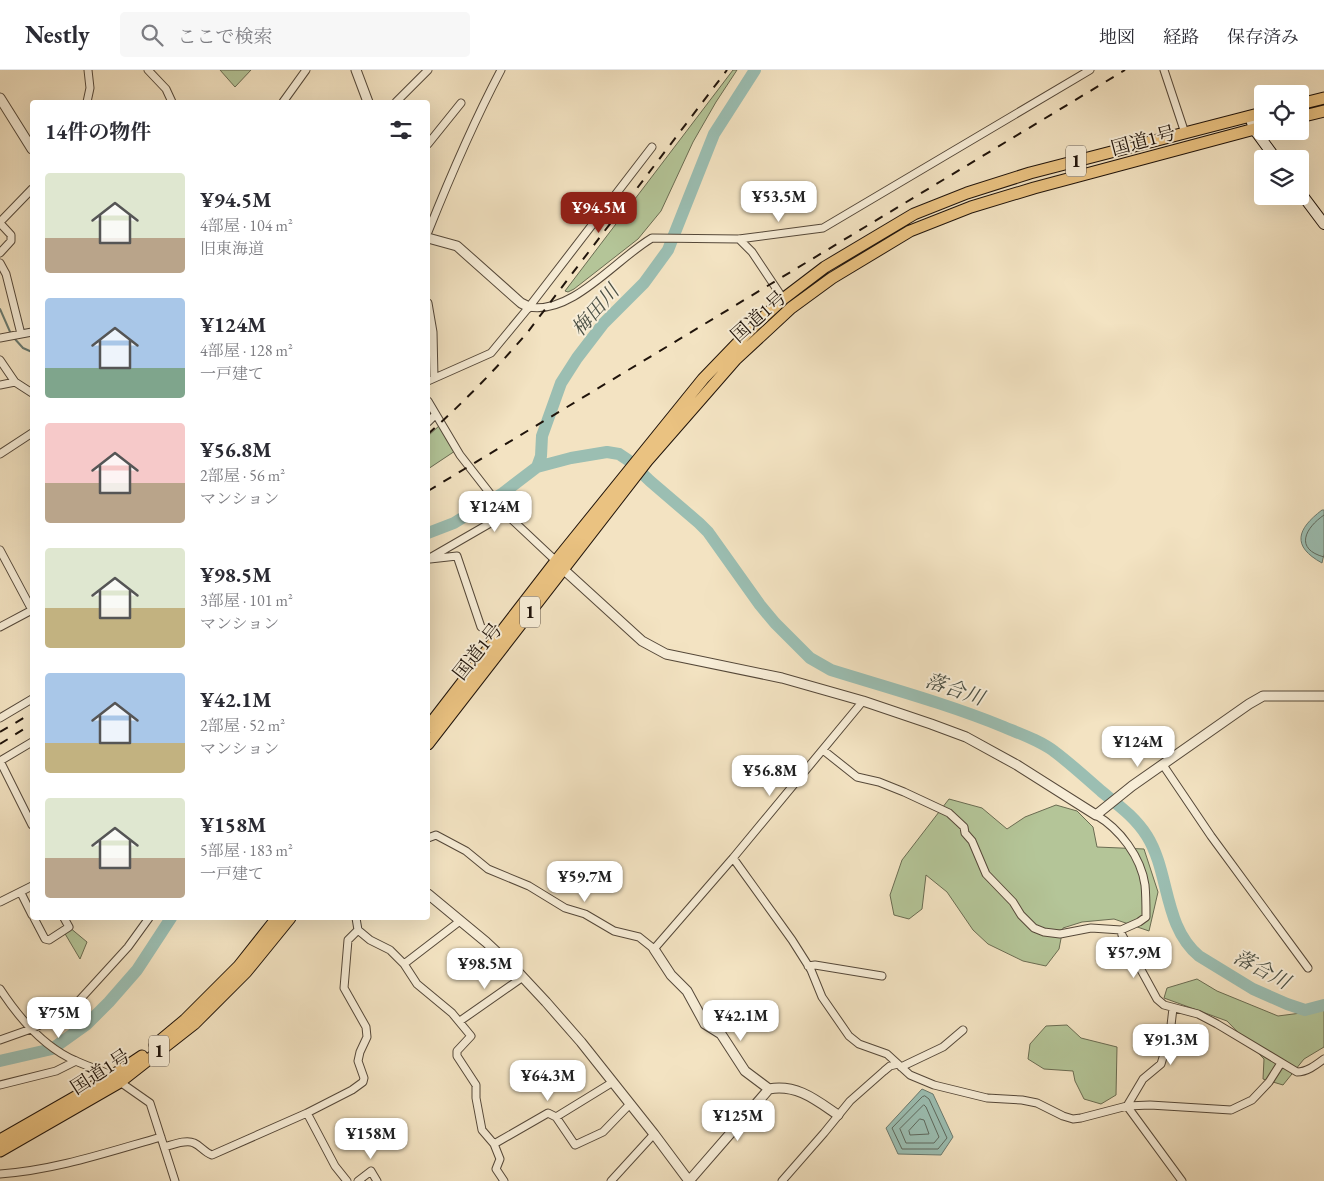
<!DOCTYPE html>
<html lang="ja">
<meta charset="utf-8">
<style>
body{margin:0;font-family:"EB Garamond","Noto Serif JP",serif;background:#f7f7f7;color:#2b2b33;height:100vh;display:flex;flex-direction:column;font-size:19px;white-space:nowrap}
*{box-sizing:border-box;margin:0}
p{font-size:16px;color:#7c7c81}
.icon{flex:none;width:28px;height:28px;fill:none;stroke:currentColor;stroke-width:2;stroke-linecap:round;stroke-linejoin:round}
.map{position:relative;flex:1;overflow:hidden}
.panel{position:absolute;left:30px;top:30px;width:400px;height:820px;display:flex;flex-direction:column;background:#fff;border-radius:5px;box-shadow:0 5px 20px #0002}
.panel>*{flex:none}
.buttons{position:absolute;left:1254px;top:15px;display:grid;gap:10px}
.buttons a{display:grid;place-items:center;width:55px;height:55px;border-radius:5px;background:#fff;box-shadow:0 5px 20px #0002;font-size:25px}
.price{position:absolute;translate:-50% -42px;padding:0 11px;border-radius:10px;background:#fff;color:#222;font-size:16px;line-height:32px;filter:drop-shadow(0 1px 2px #0008)}
.price::after{content:'';position:absolute;left:50%;top:30px;width:15px;height:11px;margin-left:-8px;background:inherit;clip-path:polygon(0 0,100% 0,50% 100%)}
.price.selected{background:#8f2418;color:#fff}
ul{padding:0;list-style:none}
li{display:flex;align-items:center;gap:15px;height:125px;padding:0 15px}
li span{display:grid;place-items:center;flex:none;width:140px;height:100px;border-radius:5px;color:#555}
li>.icon{margin-inline-start:auto}
span .icon{width:60px;height:60px;fill:#fffc;stroke-width:1}
li b{font-size:21px}
h2{display:flex;justify-content:space-between;align-items:center;height:60px;padding:0 15px;font-size:21px}
header{display:flex;align-items:center;gap:30px;box-sizing:border-box;height:70px;padding:0 25px;background:#fff;border-bottom:1px solid #e1e1e2}
header strong{font-size:24px}
nav{display:flex;gap:28px;margin-inline-start:auto;font-size:18px}
.search{width:350px;height:45px;background:#f7f7f7;display:flex;align-items:center;gap:12px;box-sizing:border-box;padding:0 18px;border-radius:5px;color:#7c7c81;font-size:19px}
.map>svg:first-child{display:block}
.green{fill:#b4c598;stroke:#6a6c52}
.water{fill:#9bbeb2;stroke:#6a7a6f}
.lines{fill:none;stroke-linecap:round;stroke-linejoin:round}
.shore{stroke:#5e695e;stroke-width:1}
.stream{stroke:#6a7a6f;stroke-width:2}
.river{stroke:#9bbeb2;stroke-width:12}
.minor-casing{stroke:#554839;stroke-width:9}
.tertiary-casing{stroke:#554839;stroke-width:11}
.secondary-casing{stroke:#20140b;stroke-width:12}
.trunk-casing{stroke:#20140b;stroke-width:13}
.minor{stroke:#f7edd7;stroke-width:7}
.tertiary{stroke:#f7edd7;stroke-width:9}
.secondary{stroke:#f7edd7;stroke-width:10}
.trunk{stroke:#eac281;stroke-width:11}
.rail{stroke:#20140b;stroke-width:2;stroke-dasharray:9 9;stroke-linecap:butt}
.labels{text-anchor:middle;stroke-width:4;stroke-linejoin:round;paint-order:stroke}
.shield{fill:#f7edd7;stroke:#605548;stroke-width:1}
.shield-label{font-size:18px;font-weight:bold;fill:#20140b}
.street-label{font-size:19px;fill:#20140b;stroke:#f7edd7}
.water-label{font-size:20px;font-style:italic;fill:#4b5045;stroke:#f7edd7}
</style>
<header>
<strong>Nestly</strong>
<div class="search"><svg class="icon" aria-label="search" viewBox="0 0 24 24"><circle cx="10" cy="10" r="6"/><path d="M15 15l6 6"/></svg>ここで検索</div>
<nav><a>地図</a><a>経路</a><a>保存済み</a></nav>
</header>
<div class="map">
<svg width="1324" height="1111" viewBox="0 0 1324 1111">
<rect width="100%" height="100%" fill="#f3e3c2"/>
<filter id="stains"><feTurbulence type="fractalNoise" baseFrequency=".004" numOctaves="4"/><feColorMatrix values="0 0 0 0 .2 0 0 0 0 .09 0 0 0 0 .02 0 0 0 .5 -.17"/></filter>
<radialGradient id="worn" r=".72"><stop offset=".6" stop-color="#630" stop-opacity="0"/><stop offset="1" stop-color="#630" stop-opacity=".3"/></radialGradient>
<!-- green -->
<path class="green" d="M220 0H251L235 17Z
M733 0H737L716 32 693 72 661 141 638 169 574 219 568 222 565 221Z
M440 355 455 381 428 399V366Z
M949 729 982 738 1007 759 1025 747 1056 735 1077 741 1093 757 1097 777 1144 779 1158 822 1149 861 1114 849 1082 852 1063 858 1059 879 1046 896 1023 891 988 874 973 860 947 822 926 805 922 839 909 849 894 845 890 825 902 790Z
M69 857 87 872 80 889 64 862Z
M1197 909 1217 921 1278 946 1324 940V977L1304 989 1283 1015 1263 1009 1264 989 1227 951 1164 928 1167 918Z
M1067 955 1081 968 1117 977 1116 1025 1101 1034 1084 1029 1075 1011 1073 1001 1044 999 1028 989 1030 974 1046 956Z"/>
<!-- water -->
<path class="water" d="M1322 440H1324V484L1322 493C1291 476 1297 459 1322 440Z
M922 1019 933 1024 953 1067 941 1085 898 1084 886 1058Z"/>
<g class="lines">
<!-- shore -->
<path class="shore" d="M1324 445C1305 458 1294 479 1324 487
M925 1026 929 1029 947 1068 938 1079H902L892 1058 922 1027Z
M924 1035 926 1037 939 1067 934 1073H906L900 1059Z
M920 1049 924 1050 929 1064 910 1065 909 1061Z"/>
<!-- stream -->
<path class="stream" d="M0 239 11 264
M14 268 23 278 32 282"/>
<!-- river -->
<path class="river" d="M537 397 571 388 607 382 619 384 628 390 650 411 699 453 708 462 760 535 775 553 810 588 831 600C889 618 948 634 1004 657 1021 664 1041 671 1055 682 1071 694 1086 708 1101 721 1118 735 1135 747 1147 766 1170 803 1163 856 1199 886L1253 919 1287 934 1305 940 1324 935
M428 463 454 453 503 423 537 397 541 386 542 366 561 313 577 288 603 254 644 213 668 180 714 64 755 0
M0 991 52 979 87 954 109 932 137 900 171 848"/>
<defs>
<path id="minor" d="M148 0 166 19 172 32
M1164 0 1185 63
M87 32 90 18 88 0
M283 32 306 0
M396 32 428 0
M428 74 461 33
M0 152 32 119
M0 153 11 165V171L0 183
M428 162C450 107 473 53 501 0
M739 169 752 182 784 230
M0 193 6 204 21 264
M428 233 433 262 434 308
M529 237C572 245 616 189 652 168L739 169 823 158 1090 0
M0 268 32 262
M0 290 15 312 32 323
M428 311 491 283 529 237 652 77
M0 315 15 312
M428 331 460 385 506 444
M428 352 435 345
M0 384 32 363
M0 480 32 540
M428 489 506 444 556 491
M430 489 457 486 481 557 497 567
M0 557 32 540
M0 648 32 629
M32 672 0 691 32 755
M823 680 857 707 879 712 904 722 949 743 964 757 965 763 972 771 986 804 1013 832 1021 845 1034 858 1044 862 1060 864 1091 858 1121 860 1139 852 1146 847C1146 836 1146 825 1145 815 1141 787 1120 759 1096 745
M1163 695 1211 766 1308 898
M428 768 436 765 466 781 488 799 529 816 565 838 585 844 614 861 639 867 654 879 733 788 863 631
M733 788 792 870 811 900 822 927 849 966 859 974 887 984 910 1005 934 1015 987 1028 1022 1030 1037 1033 1063 1046 1073 1049 1081 1048 1127 1036 1150 1035 1231 1040 1252 1030 1269 1012 1281 993
M21 823 32 845
M0 832 32 816
M34 848 45 869 49 870 69 857 64 848
M356 848 358 860 370 870 390 880 404 894 417 914 452 943 471 966 457 981V986L476 1015V1028L482 1060 494 1074 500 1089 496 1099 504 1111
M1121 860 1122 865 1157 929 1164 935 1198 944 1217 954 1297 1002C1307 1002 1316 995 1324 989
M404 894 460 851
M808 896 815 895 882 906
M0 919C19 948 43 977 76 991 88 997 100 999 112 1006
M460 951 523 907
M0 970 31 959 60 946 75 935 128 877 149 848
M901 997 943 977 963 960
M120 1012 150 1033 175 1111
M0 1015 56 1001 76 991
M1127 1036 1143 1009 1161 994 1170 964 1173 938
M1127 1036 1182 1111
M307 1043 335 1096 347 1111
M556 1047 575 1075 603 1062 630 1034
M494 1074 548 1043 556 1047 613 1012
M164 1077C172 1075 186 1069 194 1073 201 1076 204 1082 212 1085L307 1043 352 1020 363 1012 364 1008 358 991 360 982 367 967 366 957 344 918 348 870 358 860
M0 1104C56 1100 108 1082 161 1067
M358 1111 371 1101 377 1111
M611 1111 654 1064
M782 1111 824 1063 850 1031 884 1001 890 996 898 994"/>
<path id="tertiary" d="M356 0 368 32
M0 28 32 79
M428 168 457 176 521 233 529 237
M563 499 642 571 666 584 782 608 863 631 931 654 966 667 1017 695 1096 745 1132 716 1249 634 1263 626H1324
M428 824 486 872 518 902 546 932 581 972 654 1064 689 1111
M654 879 671 905 687 921 705 954 721 964 745 1001 769 1019C797 1014 816 1030 838 1045
M689 1111 769 1019"/>
<path id="secondary" d="M1250 46 1254 59 1276 89
M1300 122 1324 154"/>
<path id="trunk" d="M1300 34 1324 28
M1300 47 1324 41
M428 657 556 491 703 309 755 255 783 229 825 197 914 144 967 123 1030 103 1262 43
M428 674 647 391 736 289 791 238 832 208 910 161 971 137 1034 118 1262 57
M155 975 185 950 239 896 277 848
M0 1070 112 1006 142 986
M0 1081 120 1012 194 954 246 902 290 848"/>
</defs>
<!-- minor casing -->
<use href="#minor" class="minor-casing"/>
<!-- tertiary casing -->
<use href="#tertiary" class="tertiary-casing"/>
<!-- secondary casing -->
<use href="#secondary" class="secondary-casing"/>
<!-- trunk casing -->
<use href="#trunk" class="trunk-casing"/>
<!-- minor -->
<use href="#minor" class="minor"/>
<!-- tertiary -->
<use href="#tertiary" class="tertiary"/>
<!-- secondary -->
<use href="#secondary" class="secondary"/>
<!-- trunk -->
<use href="#trunk" class="trunk"/>
<!-- rail -->
<path class="rail" d="M428 364C463 333 496 299 527 263L727 0
M428 421 1125 0
M0 662 32 643
M0 674 32 654"/>
</g>
<g class="labels">
<!-- shield labels -->
<g class="shield">
<rect x="1066" y="75.5" width="20" height="31" rx="4"/>
<rect x="520" y="526.5" width="20" height="31" rx="4"/>
<rect x="149" y="965.5" width="20" height="31" rx="4"/>
</g>
<g class="shield-label">
<text x="1076" y="97">1</text>
<text x="530" y="548">1</text>
<text x="159" y="987">1</text>
</g>
<!-- street labels -->
<g class="street-label">
<text transform="translate(1143 70) rotate(-15)" y="7">国道1号</text>
<text transform="translate(758 246) rotate(-42)" y="7">国道1号</text>
<text transform="translate(477 581) rotate(-52)" y="7">国道1号</text>
<text transform="translate(100 1001) rotate(-33)" y="7">国道1号</text>
</g>
<!-- water labels -->
<g class="water-label">
<text transform="translate(595 240) rotate(-49)" y="7">梅田川</text>
<text transform="translate(955 619) rotate(19)" y="7">落合川</text>
<text transform="translate(1262 899) rotate(28)" y="7">落合川</text>
</g>
</g>
<rect width="100%" height="100%" filter="url(#stains)"/>
<rect width="100%" height="100%" fill="url(#worn)"/>
</svg>
<div class="buttons">
<a><svg class="icon" aria-label="locate" viewBox="0 0 24 24"><circle cx="12" cy="12" r="6"/><path d="M12 2v4M12 18v4M2 12h4M18 12h4"/></svg></a>
<a><svg class="icon" aria-label="layers" viewBox="0 0 24 24"><path d="M12 4l9 5-9 5-9-5zM3 14l9 5 9-5"/></svg></a>
</div>
<b class="price" style="left:779px;top:153px">¥53.5M</b>
<b class="price selected" style="left:599px;top:164px">¥94.5M</b>
<b class="price" style="left:495px;top:463px">¥124M</b>
<b class="price" style="left:1138px;top:698px">¥124M</b>
<b class="price" style="left:770px;top:727px">¥56.8M</b>
<b class="price" style="left:585px;top:833px">¥59.7M</b>
<b class="price" style="left:1134px;top:909px">¥57.9M</b>
<b class="price" style="left:485px;top:920px">¥98.5M</b>
<b class="price" style="left:59px;top:969px">¥75M</b>
<b class="price" style="left:741px;top:972px">¥42.1M</b>
<b class="price" style="left:1171px;top:996px">¥91.3M</b>
<b class="price" style="left:548px;top:1032px">¥64.3M</b>
<b class="price" style="left:738px;top:1072px">¥125M</b>
<b class="price" style="left:371px;top:1090px">¥158M</b>
<section class="panel">
<h2>14件の物件<svg class="icon" aria-label="filters" viewBox="0 0 24 24"><path d="M4 7h16M4 17h16"/><circle cx="9" cy="7" r="2"/><circle cx="15" cy="17" r="2"/></svg></h2>
<ul>
<li><span style="background:linear-gradient(#dfe7d0 65%,#b9a48a 0)"><svg class="icon" aria-label="home" viewBox="0 0 24 24"><path d="M3 11l9-7 9 7M6 9v11h12V9"/></svg></span><div><b>¥94.5M</b><p>4部屋 · 104 m²</p><p>旧東海道</p></div></li>
<li><span style="background:linear-gradient(#a9c7e8 70%,#7fa58c 0)"><svg class="icon" aria-label="home" viewBox="0 0 24 24"><path d="M3 11l9-7 9 7M6 9v11h12V9"/></svg></span><div><b>¥124M</b><p>4部屋 · 128 m²</p><p>一戸建て</p></div></li>
<li><span style="background:linear-gradient(#f6c9c9 60%,#b9a48a 0)"><svg class="icon" aria-label="home" viewBox="0 0 24 24"><path d="M3 11l9-7 9 7M6 9v11h12V9"/></svg></span><div><b>¥56.8M</b><p>2部屋 · 56 m²</p><p>マンション</p></div></li>
<li><span style="background:linear-gradient(#dfe7d0 60%,#c2b280 0)"><svg class="icon" aria-label="home" viewBox="0 0 24 24"><path d="M3 11l9-7 9 7M6 9v11h12V9"/></svg></span><div><b>¥98.5M</b><p>3部屋 · 101 m²</p><p>マンション</p></div></li>
<li><span style="background:linear-gradient(#a9c7e8 70%,#c2b280 0)"><svg class="icon" aria-label="home" viewBox="0 0 24 24"><path d="M3 11l9-7 9 7M6 9v11h12V9"/></svg></span><div><b>¥42.1M</b><p>2部屋 · 52 m²</p><p>マンション</p></div></li>
<li><span style="background:linear-gradient(#dfe7d0 60%,#b9a48a 0)"><svg class="icon" aria-label="home" viewBox="0 0 24 24"><path d="M3 11l9-7 9 7M6 9v11h12V9"/></svg></span><div><b>¥158M</b><p>5部屋 · 183 m²</p><p>一戸建て</p></div></li>
</ul>
</section>
</div>
